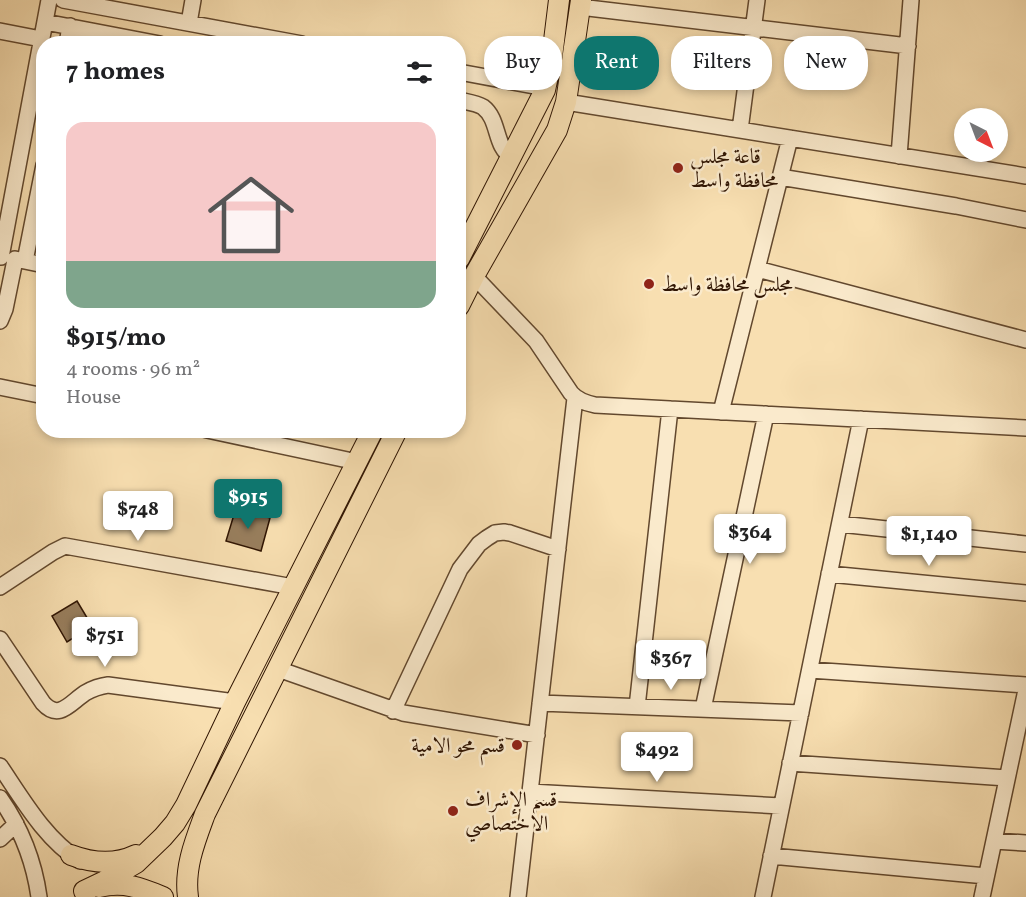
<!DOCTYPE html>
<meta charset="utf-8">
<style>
body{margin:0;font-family:Vollkorn,Amiri,serif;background:#f2f2f2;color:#202124;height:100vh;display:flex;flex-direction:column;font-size:22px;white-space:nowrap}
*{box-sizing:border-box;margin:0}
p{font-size:20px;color:#757577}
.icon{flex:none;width:33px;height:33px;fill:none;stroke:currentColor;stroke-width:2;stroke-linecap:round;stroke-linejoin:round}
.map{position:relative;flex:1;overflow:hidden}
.side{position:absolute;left:36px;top:36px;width:430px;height:402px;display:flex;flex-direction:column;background:#fff;border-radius:24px;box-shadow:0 3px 9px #0003}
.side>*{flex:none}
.top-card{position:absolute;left:484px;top:36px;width:452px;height:54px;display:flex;gap:12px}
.needle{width:39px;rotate:138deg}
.buttons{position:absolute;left:954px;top:108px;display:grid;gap:12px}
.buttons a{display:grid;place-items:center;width:54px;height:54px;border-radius:50%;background:#fff;box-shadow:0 3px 9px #0003;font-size:30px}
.price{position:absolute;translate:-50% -51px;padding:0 14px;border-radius:6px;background:#fff;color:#222;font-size:20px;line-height:39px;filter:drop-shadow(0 2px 3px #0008)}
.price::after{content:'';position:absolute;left:50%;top:36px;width:18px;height:14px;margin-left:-9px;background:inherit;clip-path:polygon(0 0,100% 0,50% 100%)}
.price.on{background:#0f766e;color:#fff}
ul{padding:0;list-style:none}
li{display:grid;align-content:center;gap:12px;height:318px;padding:0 30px}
li span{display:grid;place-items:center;height:186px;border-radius:18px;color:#555}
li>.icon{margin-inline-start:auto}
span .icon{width:108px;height:108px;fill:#fffc;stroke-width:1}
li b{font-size:26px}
h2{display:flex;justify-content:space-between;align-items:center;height:72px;padding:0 30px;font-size:26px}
.tag{padding:0 21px;border-radius:24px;background:#fff;box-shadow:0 3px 9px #0003;font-size:21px;line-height:54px}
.tag.on{background:#0f766e;color:#fff}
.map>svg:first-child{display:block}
.building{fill:#987e5d;stroke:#301503;stroke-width:1.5}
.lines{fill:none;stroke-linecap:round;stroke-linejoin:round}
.minor-casing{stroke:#62482e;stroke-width:18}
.major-casing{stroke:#301503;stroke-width:22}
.minor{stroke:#faeacc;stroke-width:15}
.major{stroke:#f8dfb1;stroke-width:20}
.poi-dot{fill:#8f2418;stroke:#faeacc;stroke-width:2}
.labels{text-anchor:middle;stroke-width:5;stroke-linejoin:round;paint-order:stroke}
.poi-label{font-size:21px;fill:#301503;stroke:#faeacc;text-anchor:start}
</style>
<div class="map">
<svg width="1026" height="897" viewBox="0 0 1026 897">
<rect width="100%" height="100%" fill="#f8dfb1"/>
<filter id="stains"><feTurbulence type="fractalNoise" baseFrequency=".00333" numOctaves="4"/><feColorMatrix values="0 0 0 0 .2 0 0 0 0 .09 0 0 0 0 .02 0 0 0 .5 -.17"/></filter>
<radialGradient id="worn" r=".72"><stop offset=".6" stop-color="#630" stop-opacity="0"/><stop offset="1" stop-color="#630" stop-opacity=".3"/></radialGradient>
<!-- building -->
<path class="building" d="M236 508 270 518 261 551 226 541Z
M77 601 92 626 67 642 52 616Z"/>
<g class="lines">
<defs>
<path id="minor" d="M63 0 302 44
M580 7 908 46
M45 22 160 44
M189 23 193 0
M0 31 41 39
M67 44 70 26
M459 72 545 88
M459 100C467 102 476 103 483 107 500 120 494 147 512 157
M566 102 1026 176
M740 130 757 0
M899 156 911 0
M780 177 956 206 1026 220
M1 257 49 0
M15 259 44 265
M25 261 44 165
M757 269 1026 340
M474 276 536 341 571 393C577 400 585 403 595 405L1026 428
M0 321 5 309 15 260
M0 387 44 396
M721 412 790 138
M207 430 357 462
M840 524 1026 544
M829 574 1026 593
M0 587 53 552 65 546 293 587
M0 639 43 703C59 721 70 703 85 693 92 689 100 686 108 685L235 702
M278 669 403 713 537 735
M810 670 1026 685
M540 703 801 713
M637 707 670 409
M703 709 766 414
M393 711 460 569 479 544 487 538 495 533 504 532 510 533 558 549
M790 763 1007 778
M0 766C23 800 45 839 80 861
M530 792 781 806
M0 798C21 828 34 861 39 897
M0 839 16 824
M994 841 1026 843
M771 856 986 876
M518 897 575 398
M763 897 861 419
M982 897 1026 690"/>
<path id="major" d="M459 259 545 90 552 57 559 0
M459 306 474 276 557 130 566 102 581 0
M71 855C92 863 115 865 136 855
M99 887C124 881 141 888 163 897
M84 891 105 881 136 863 163 837 175 823 186 805 235 702 373 430
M188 897C184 868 195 841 205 814L397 430"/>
</defs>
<!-- minor casing -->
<use href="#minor" class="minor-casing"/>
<!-- major casing -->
<use href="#major" class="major-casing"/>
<!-- minor -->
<use href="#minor" class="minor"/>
<!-- major -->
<use href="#major" class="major"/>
</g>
<!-- markers -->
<g class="poi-dot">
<circle cx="678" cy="168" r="6"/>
<circle cx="649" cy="284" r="6"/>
<circle cx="517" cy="745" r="6"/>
<circle cx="453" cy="811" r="6"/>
</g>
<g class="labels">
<!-- poi labels -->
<g class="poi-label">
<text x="690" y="163">قاعة مجلس<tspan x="690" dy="24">محافظة واسط</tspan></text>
<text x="661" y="291">مجلس محافظة واسط</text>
<text x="505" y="752" text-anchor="end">قسم محو الامية</text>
<text x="465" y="806">قسم الإشراف<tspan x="465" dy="24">الاختصاصي</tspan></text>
</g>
</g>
<rect width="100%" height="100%" filter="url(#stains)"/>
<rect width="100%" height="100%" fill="url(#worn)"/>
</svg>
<div class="buttons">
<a><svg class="needle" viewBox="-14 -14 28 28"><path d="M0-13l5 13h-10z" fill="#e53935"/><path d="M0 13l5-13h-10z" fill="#757577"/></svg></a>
</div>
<b class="price on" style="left:248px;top:530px">$915</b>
<b class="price" style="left:138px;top:542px">$748</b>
<b class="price" style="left:750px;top:565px">$364</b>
<b class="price" style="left:929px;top:567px">$1,140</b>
<b class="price" style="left:105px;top:668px">$751</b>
<b class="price" style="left:671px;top:691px">$367</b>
<b class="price" style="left:657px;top:783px">$492</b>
<div class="top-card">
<a class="tag">Buy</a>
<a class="tag on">Rent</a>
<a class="tag">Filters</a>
<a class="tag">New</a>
</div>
<section class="side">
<h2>7 homes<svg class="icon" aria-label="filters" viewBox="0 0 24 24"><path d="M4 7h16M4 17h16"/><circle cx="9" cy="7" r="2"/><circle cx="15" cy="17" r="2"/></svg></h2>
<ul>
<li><span style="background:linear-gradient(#f6c9c9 75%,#7fa58c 0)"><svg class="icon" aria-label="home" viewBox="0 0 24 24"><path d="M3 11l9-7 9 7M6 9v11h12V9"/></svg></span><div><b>$915/mo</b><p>4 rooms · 96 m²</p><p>House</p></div></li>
</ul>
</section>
</div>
